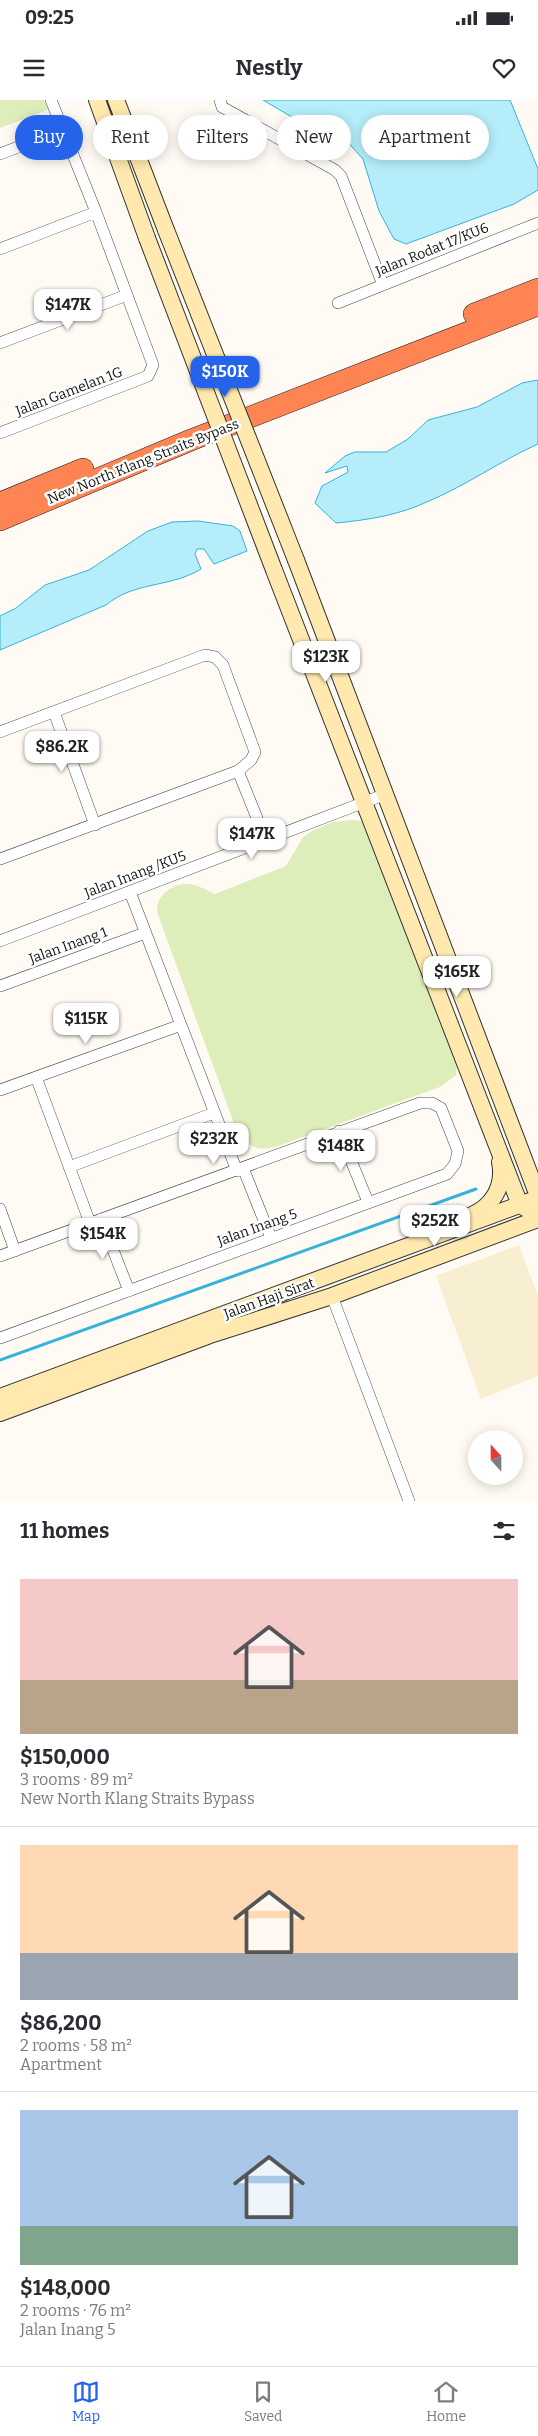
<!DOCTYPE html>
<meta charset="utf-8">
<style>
body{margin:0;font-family:Bitter,serif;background:#f2f2f3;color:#2b2b33;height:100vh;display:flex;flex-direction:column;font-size:19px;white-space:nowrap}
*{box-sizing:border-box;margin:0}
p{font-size:16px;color:#7c7c81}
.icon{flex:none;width:28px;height:28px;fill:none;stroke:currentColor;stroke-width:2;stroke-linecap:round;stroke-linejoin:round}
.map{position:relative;height:1401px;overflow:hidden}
.side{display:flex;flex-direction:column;background:#fff;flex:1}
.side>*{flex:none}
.top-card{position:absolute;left:15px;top:15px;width:509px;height:45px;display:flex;gap:10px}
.needle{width:32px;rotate:339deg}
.buttons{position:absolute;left:468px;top:1330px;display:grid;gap:10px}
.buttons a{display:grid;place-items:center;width:55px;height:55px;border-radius:50%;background:#fff;box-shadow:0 2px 12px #0003;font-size:25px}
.price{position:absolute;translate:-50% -42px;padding:0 11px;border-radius:10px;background:#fff;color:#222;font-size:16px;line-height:32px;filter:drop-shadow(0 1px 2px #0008)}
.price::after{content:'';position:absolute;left:50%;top:30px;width:15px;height:11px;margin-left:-8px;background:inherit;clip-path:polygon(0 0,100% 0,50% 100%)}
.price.selected{background:#2563eb;color:#fff}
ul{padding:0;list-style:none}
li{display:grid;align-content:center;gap:10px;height:265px;padding:0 20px}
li+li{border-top:1px solid #e1e1e2}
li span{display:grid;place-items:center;height:155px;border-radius:0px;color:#555}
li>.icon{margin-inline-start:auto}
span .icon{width:90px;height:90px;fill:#fffc;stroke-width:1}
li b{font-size:21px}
h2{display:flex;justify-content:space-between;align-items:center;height:60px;padding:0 20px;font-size:21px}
.tag{padding:0 18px;border-radius:22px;background:#fff;box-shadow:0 2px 12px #0003;font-size:18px;line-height:45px}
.tag.selected{background:#2563eb;color:#fff}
.status{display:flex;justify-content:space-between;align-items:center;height:35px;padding:0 25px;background:#fff;direction:ltr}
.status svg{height:14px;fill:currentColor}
header{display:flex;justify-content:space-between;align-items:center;height:65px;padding:0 20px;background:#fff;font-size:22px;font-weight:700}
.tabs{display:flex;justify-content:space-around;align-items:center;height:70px;border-top:1px solid #e1e1e2;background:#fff;font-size:14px;color:#7c7c81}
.tabs a{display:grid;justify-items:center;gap:2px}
.tabs .selected{color:#2563eb}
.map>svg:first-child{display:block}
.farmland{fill:#f8eed1}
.green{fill:#deeeba}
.water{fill:#b5edfb;stroke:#35b3d8}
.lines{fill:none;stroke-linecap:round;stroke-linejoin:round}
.stream{stroke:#35b3d8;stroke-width:3}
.street-casing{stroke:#444;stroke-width:12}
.secondary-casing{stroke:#333;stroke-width:18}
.highway-casing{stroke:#222;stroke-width:22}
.street{stroke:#fff;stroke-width:11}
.secondary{stroke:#ffe9af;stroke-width:16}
.highway{stroke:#ff8453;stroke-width:21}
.secondary-bridge-casing{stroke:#333;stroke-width:18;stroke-linecap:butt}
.secondary-bridge{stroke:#ffe9af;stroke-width:16}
.labels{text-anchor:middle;stroke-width:5;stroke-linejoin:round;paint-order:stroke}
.street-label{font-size:14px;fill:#111;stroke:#fff}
</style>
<div class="status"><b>09:25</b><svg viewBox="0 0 49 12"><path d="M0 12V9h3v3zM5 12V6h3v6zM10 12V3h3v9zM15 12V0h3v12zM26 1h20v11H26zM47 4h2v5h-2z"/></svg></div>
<header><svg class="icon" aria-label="menu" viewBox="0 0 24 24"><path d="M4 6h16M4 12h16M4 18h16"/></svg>Nestly<svg class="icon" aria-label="heart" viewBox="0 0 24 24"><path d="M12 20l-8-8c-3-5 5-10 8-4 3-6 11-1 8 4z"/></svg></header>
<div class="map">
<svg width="538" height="1401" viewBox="0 0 538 1401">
<rect width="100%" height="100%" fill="#fffbf4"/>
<!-- farmland -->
<path class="farmland" d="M519 1145 538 1196V1276L481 1299 436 1176Z"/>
<!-- green -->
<path class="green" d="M0 0H44L48 10 0 28Z
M352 720 362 721 368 726 458 957 456 975 440 987 281 1045C264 1051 252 1050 239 1037L157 812C156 795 172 784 188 784 196 784 207 790 215 794L286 766 303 737 314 730 333 722Z"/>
<!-- water -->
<path class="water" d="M263 0H510L538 69V90L514 104 406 144 394 139 379 111 363 59 343 37 312 29Z
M538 280V344C500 361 467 385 429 401 400 415 368 420 336 423L315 403 322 386 348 372 347 366 325 373 345 356 355 352H386L408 339 428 320 477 307 522 283Z
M198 421 233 426 240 431 247 451 214 464 204 449H197L195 454 201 469C170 488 135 481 106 505L0 550V516L16 508 45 485 89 470 148 431 172 422Z"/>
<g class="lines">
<!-- stream -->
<path class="stream" d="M0 1260 476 1089"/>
<defs>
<path id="street" d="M220 0 222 7 335 70 341 76 383 185
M0 54 63 30
M0 149 96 112
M338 203 538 123
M0 243 127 195
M0 333 148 276 153 265 96 112 51 0
M54 612 95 725
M0 632 205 555 215 557 223 565 255 652 251 660 238 671 0 759
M238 671 257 718
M130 792 237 1071
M0 841 386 694
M0 886 145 833
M36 977 90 1123
M0 990 181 925
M339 1031 368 1102
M69 1067 214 1013
M243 1068 271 1138
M0 1109 15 1151
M101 1119 129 1191
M0 1156 420 1003H432L441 1008 458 1051 455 1064 447 1074 0 1238
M332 1196 409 1401"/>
<path id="secondary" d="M97 0 147 138
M116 0 166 130
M296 460 538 1096
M274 470 520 1105 527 1109H538
M470 1116C492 1107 505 1087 500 1062
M0 1297 530 1101
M0 1313 210 1235 332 1196 538 1119"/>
<path id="highway" d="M474 214 538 189
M0 403 83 369
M0 420 191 340 538 205"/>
</defs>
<!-- street casing -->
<use href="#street" class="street-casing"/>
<!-- secondary casing -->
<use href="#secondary" class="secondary-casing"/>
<!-- highway casing -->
<use href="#highway" class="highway-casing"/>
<!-- street -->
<use href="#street" class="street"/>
<!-- secondary -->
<use href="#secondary" class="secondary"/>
<!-- highway -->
<use href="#highway" class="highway"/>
<defs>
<path id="secondary-bridge" d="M166 130 296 460
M147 138 274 470"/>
</defs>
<!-- secondary-bridge casing -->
<use href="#secondary-bridge" class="secondary-bridge-casing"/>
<!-- secondary-bridge -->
<use href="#secondary-bridge" class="secondary-bridge"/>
</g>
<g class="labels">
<!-- street labels -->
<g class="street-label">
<text transform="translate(432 149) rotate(-22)" y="5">Jalan Rodat 17/KU6</text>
<text transform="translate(69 291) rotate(-21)" y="5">Jalan Gamelan 1G</text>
<text transform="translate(143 361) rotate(-22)" y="5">New North Klang Straits Bypass</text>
<text transform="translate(135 774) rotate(-21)" y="5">Jalan Inang /KU5</text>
<text transform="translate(68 845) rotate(-20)" y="5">Jalan Inang 1</text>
<text transform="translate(257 1127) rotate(-20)" y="5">Jalan Inang 5</text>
<text transform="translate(269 1198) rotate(-20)" y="5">Jalan Haji Sirat</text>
</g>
</g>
</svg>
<div class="buttons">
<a><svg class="needle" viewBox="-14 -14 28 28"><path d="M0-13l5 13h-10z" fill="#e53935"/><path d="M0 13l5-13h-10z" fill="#7c7c81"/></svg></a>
</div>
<b class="price" style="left:68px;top:231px">$147K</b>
<b class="price selected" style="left:225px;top:298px">$150K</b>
<b class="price" style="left:326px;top:583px">$123K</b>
<b class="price" style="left:62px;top:673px">$86.2K</b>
<b class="price" style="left:252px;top:760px">$147K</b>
<b class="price" style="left:457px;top:898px">$165K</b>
<b class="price" style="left:86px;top:945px">$115K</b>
<b class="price" style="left:214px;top:1065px">$232K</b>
<b class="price" style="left:341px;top:1072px">$148K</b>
<b class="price" style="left:435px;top:1147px">$252K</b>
<b class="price" style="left:103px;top:1160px">$154K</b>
<div class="top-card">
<a class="tag selected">Buy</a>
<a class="tag">Rent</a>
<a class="tag">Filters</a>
<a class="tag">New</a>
<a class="tag">Apartment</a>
</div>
</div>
<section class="side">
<h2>11 homes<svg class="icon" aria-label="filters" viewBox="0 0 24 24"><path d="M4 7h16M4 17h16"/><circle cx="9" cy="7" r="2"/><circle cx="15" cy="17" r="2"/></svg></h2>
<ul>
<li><span style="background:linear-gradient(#f6c9c9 65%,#b9a48a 0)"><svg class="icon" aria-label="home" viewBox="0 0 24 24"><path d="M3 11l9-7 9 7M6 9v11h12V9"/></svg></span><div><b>$150,000</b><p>3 rooms · 89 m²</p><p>New North Klang Straits Bypass</p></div></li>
<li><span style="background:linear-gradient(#ffd9b3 70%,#9aa5b1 0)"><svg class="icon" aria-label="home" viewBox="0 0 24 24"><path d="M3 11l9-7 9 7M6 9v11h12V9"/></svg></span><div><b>$86,200</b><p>2 rooms · 58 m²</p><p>Apartment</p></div></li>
<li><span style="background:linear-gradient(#a9c7e8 75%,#7fa58c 0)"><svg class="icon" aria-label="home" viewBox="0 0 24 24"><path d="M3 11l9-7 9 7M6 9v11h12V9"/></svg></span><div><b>$148,000</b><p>2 rooms · 76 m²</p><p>Jalan Inang 5</p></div></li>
</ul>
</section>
<nav class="tabs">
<a class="selected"><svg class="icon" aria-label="map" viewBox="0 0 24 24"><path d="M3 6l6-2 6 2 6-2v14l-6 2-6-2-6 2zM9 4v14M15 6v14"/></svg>Map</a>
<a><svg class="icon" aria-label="saved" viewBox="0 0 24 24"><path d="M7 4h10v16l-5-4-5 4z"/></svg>Saved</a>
<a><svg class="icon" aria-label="home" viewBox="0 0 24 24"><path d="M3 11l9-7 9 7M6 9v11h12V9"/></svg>Home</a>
</nav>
